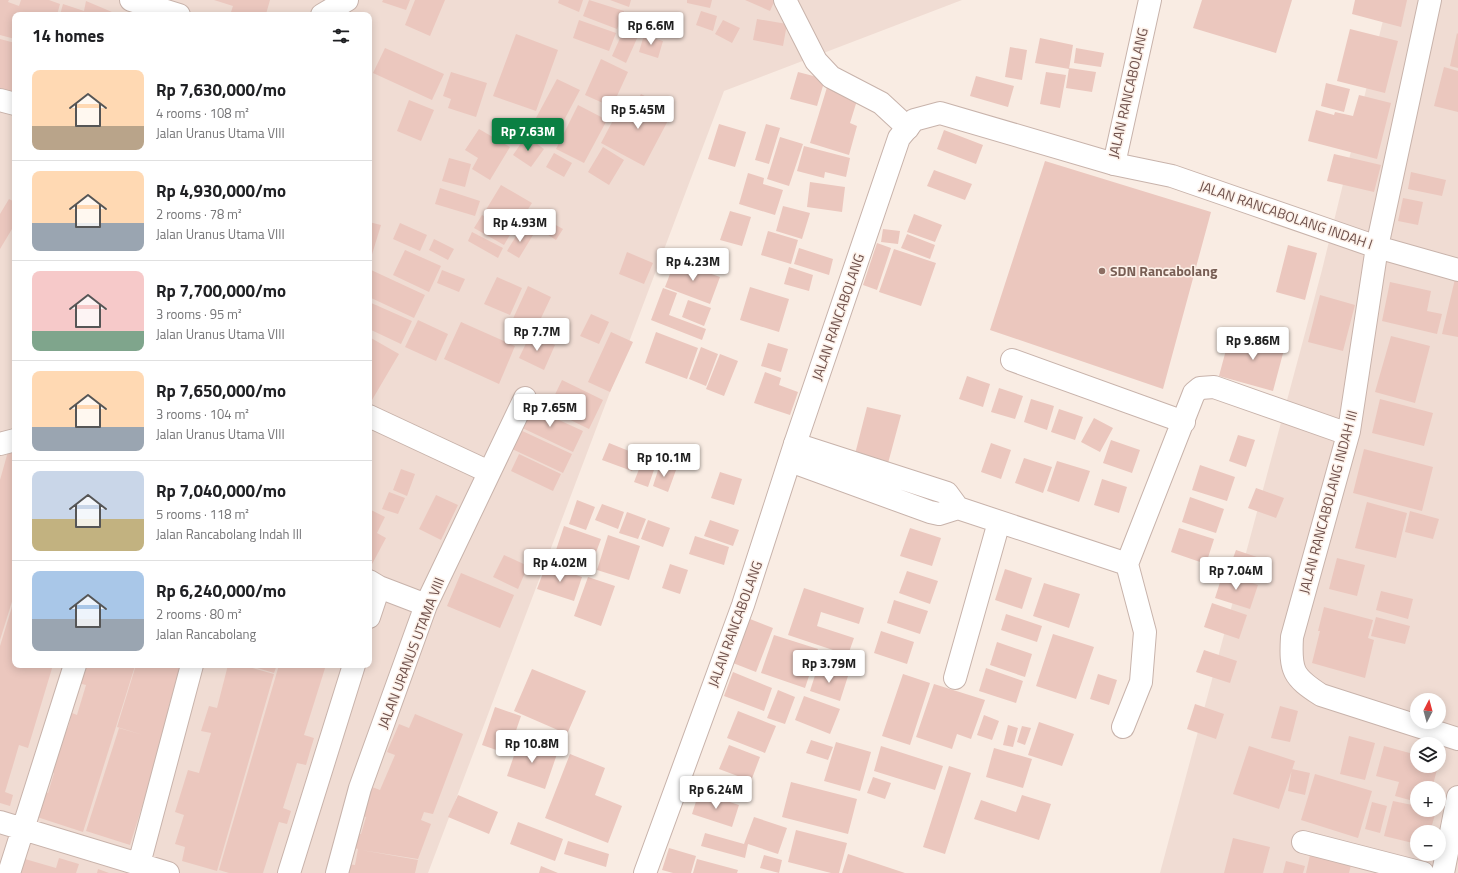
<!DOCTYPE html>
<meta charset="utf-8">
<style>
body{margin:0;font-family:"Titillium Web",sans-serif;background:#f6f6f6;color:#202124;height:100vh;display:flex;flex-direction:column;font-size:15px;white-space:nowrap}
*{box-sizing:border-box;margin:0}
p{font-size:13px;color:#757577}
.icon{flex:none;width:22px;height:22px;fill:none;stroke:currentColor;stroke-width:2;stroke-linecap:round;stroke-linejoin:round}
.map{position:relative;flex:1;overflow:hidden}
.sheet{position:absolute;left:12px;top:12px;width:360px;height:656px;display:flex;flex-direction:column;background:#fff;border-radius:8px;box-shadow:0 2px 10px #0003}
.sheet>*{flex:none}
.needle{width:26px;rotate:6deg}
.fabs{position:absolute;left:1410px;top:693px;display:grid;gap:8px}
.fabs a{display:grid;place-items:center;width:36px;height:36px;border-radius:50%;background:#fff;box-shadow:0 2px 10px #0003;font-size:20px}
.price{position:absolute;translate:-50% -34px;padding:0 9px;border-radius:4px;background:#fff;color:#222;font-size:13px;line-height:26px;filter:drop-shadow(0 1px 2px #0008)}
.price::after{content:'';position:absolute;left:50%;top:24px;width:12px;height:9px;margin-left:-6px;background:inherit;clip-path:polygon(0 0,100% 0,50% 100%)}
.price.on{background:#0b8043;color:#fff}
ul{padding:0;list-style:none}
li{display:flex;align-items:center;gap:12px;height:100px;padding:0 20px}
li+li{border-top:1px solid #e0e0e0}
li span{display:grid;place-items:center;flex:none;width:112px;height:80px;border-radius:8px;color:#555}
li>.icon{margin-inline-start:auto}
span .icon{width:48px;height:48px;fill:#fffc;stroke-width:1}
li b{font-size:17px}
h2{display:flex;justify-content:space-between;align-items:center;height:48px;padding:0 20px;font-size:17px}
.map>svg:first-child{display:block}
.residential{fill:#f0dcd3;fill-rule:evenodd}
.building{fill:#ebc7be}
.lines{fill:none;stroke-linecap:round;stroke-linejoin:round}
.minor-casing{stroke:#c8b3ab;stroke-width:24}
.tertiary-casing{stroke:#c8b3ab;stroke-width:24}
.minor{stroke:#fff;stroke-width:22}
.tertiary{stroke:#fff;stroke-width:22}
.education-dot{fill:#8d6e63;stroke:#fdf1e9;stroke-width:1.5}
.labels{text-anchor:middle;stroke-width:3;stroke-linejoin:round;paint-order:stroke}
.street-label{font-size:14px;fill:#6e514c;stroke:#fdf1e9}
.education-label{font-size:14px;font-weight:bold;fill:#785e54;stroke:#fdf1e9;text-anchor:start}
</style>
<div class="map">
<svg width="1458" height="873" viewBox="0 0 1458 873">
<rect width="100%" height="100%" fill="#f9ece3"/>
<!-- residential -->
<path class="residential" d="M0 0H962L724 91 428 873H0ZM15 15H369V665H15Z
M1388 0H1458V873H1160L1322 270ZM1417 700H1439V722H1417ZM1417 744H1439V766H1417ZM1417 788H1439V810H1417ZM1417 832H1439V854H1417Z"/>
<!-- building -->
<path class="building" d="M0 0H9L8 2 19 6 21 0H49L60 4 57 15H15V39L0 35Z
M214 0H270L266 14 270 15H260L251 12V15H240L231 12 233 6Z
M383 0H410L406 10 382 2Z
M415 0H445L430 36 405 25Z
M559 0H583L579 12 558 3Z
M589 0 624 11 617 29 583 16Z
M610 0H631L629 7Z
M687 0H712L710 8 687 3Z
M745 0H775L770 11Z
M1202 0H1292L1276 53 1193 28Z
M1355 0H1407L1401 27 1352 14Z
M86 1 112 12V15H60L63 4 84 11Z
M701 11 717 16 713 31 696 25Z
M629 18 643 25 626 63 612 56Z
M757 19 787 24 783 46 753 40Z
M579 20 616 33 609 51 573 38Z
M723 20 740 28 732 43 715 34Z
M1350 29 1398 41 1385 93 1337 81Z
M1457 33 1458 34V68L1450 66Z
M516 34 558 50 536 111 493 96Z
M644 35 663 41 658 58 639 52Z
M1040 38 1073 45 1069 69 1035 63Z
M0 39 15 43V93L0 88Z
M1010 47 1027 50 1022 80 1005 77Z
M385 48 444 74 432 100 373 73Z
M1076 48 1104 53 1101 67 1074 63Z
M601 59 628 72 612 107 585 95Z
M1444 67 1458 71V112L1434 106Z
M1069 68 1096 72 1092 92 1066 88Z
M451 72 487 83 476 117 448 108 451 99 443 96Z
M798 72 825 79 817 106 790 99Z
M1046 72 1066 75 1060 108 1040 104Z
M976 76 1014 86 1008 107 970 96Z
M557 79 580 90 553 141 530 129Z
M1326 83 1350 89 1344 112 1321 106Z
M828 84 859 94 850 123 857 126 849 155 810 143Z
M641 94 673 111 644 166 601 143 619 109 630 115Z
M1359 95 1391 103 1377 159 1308 141 1316 110 1334 115 1335 112 1353 116Z
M409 100 434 110 421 141 397 131Z
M578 105 607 120 584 163 556 149Z
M719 124 746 132 735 167 708 159Z
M766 124 780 128 769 164 755 160Z
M479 129 510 147 490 180 472 169 478 158 465 150Z
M944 130 983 145 976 164 937 149Z
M526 136 544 149 531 167 513 155Z
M780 137 803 144 789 186 767 179Z
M804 146 850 158 846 177 825 172 824 178 797 171Z
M603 147 624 160 609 185 588 172Z
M554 153 572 163 564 177 546 167Z
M1334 154 1381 165 1374 192 1327 181Z
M449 158 471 164 465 187 442 181Z
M1045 161 1211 212 1163 389 990 330Z
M934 170 972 184 965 200 927 186Z
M1411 172 1446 180 1442 196 1408 189Z
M748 173 764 178 763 184 783 190 775 215 739 204Z
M810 182 845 187 842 212 807 207Z
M501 185 532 203 514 231 484 213Z
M440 188 480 201 475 216 435 204Z
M1403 198 1423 202 1418 225 1398 221Z
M9 199 15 202V224L0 249V214Z
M783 206 810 213 802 239 776 231Z
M730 211 751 217 742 246 720 240Z
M914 214 942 225 935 242 907 232Z
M482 215 511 233 504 245 474 228Z
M543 218 563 229 556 240 537 228Z
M369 222 381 225 370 261H369Z
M400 223 427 235 420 251 393 239Z
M521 228 533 235 519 258 507 251Z
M883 229 900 231 898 244 881 242Z
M768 231 798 240 791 264 761 255Z
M472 232 503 248 498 258 468 241Z
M907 234 935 245 930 259 901 248Z
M434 239 454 249 448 260 429 250Z
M877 243 891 248 877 290 863 285Z
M1288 245 1317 253 1305 300 1276 292Z
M799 248 833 259 829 275 794 264Z
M894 249 936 263 921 306 879 292Z
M405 250 441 266 429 292 393 275Z
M627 252 653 263 644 284 619 274Z
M675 261 720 277 710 304 665 287Z
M789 267 813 275 809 291 784 284Z
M369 269 425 295 414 318 369 297Z
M442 270 465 279 459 292 437 283Z
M497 277 522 288 510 315 484 304Z
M1455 279H1458V337L1442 334Z
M1390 282 1431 291 1427 311 1442 314 1437 334 1382 321Z
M528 286 551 297 534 333 511 323Z
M750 287 789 299 779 332 740 320Z
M663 288 677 293 669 315 706 329 702 340 651 320Z
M1320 295 1355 305 1343 351 1308 342Z
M688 300 711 308 704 326 682 317Z
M369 302 412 321 401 344 369 329Z
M591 314 609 322 599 344 580 336Z
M418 320 448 334 436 361 405 347Z
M461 322 515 346 499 384 444 359Z
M611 332 633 342 610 392 588 382Z
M656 332 698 348 687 379 645 363Z
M1253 334 1286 342 1273 391 1219 376 1230 335 1251 341Z
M530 335 555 345 544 370 519 358Z
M1391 336 1430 346 1415 403 1375 392Z
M371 338 399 354 372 400 369 398V342Z
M768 343 788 349 781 372 761 366Z
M701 347 718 354 706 386 689 379Z
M720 354 738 361 724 396 706 389Z
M765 372 781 378 779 385 798 392 790 415 754 403Z
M967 376 990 384 983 407 959 399Z
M562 380 603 400 589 429 548 409Z
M999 388 1023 396 1015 419 991 412Z
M1031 399 1054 406 1047 430 1024 422Z
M1380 399 1433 413 1424 446 1372 433Z
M526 405 583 431 573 452 516 425Z
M867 407 901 415 887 467 854 458Z
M1059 409 1083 417 1075 440 1051 432Z
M1094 418 1113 428 1100 452 1081 442Z
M518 429 572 454 563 473 510 448Z
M1238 435 1255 440 1246 467 1229 461Z
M1111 440 1140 450 1132 473 1103 463Z
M609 443 639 455 632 471 602 460Z
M991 443 1011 450 1001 479 981 472Z
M9 448 15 450V592L0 640V480Z
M1364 449 1433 467 1422 511 1353 493Z
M519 454 561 474 553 491 511 471Z
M1024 458 1052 467 1043 493 1015 483Z
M643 459 656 464 648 487 634 482Z
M1057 461 1090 471 1079 502 1047 491Z
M660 464 676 470 668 492 653 486Z
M1200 465 1235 477 1227 501 1192 490Z
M401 469 415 474 407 496 393 490Z
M720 472 742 479 734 505 711 498Z
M1102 479 1127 487 1119 513 1094 505Z
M1256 488 1284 498 1276 518 1248 508Z
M389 492 405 498 398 514 382 509Z
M436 495 458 505 441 540 419 529Z
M1190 497 1224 509 1216 533 1182 522Z
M577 500 595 507 586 530 569 524Z
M1367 502 1407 513 1396 558 1355 548Z
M602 504 624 512 618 529 595 520Z
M369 509 385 517 377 533 386 538 371 566 369 565Z
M1410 511 1439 519 1433 539 1405 532Z
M627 512 646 519 638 539 619 533Z
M648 520 670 528 663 547 641 539Z
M710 520 739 530 733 546 704 536Z
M564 526 601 539 588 574 552 562Z
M910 528 941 538 932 566 900 556Z
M1179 528 1214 539 1206 564 1171 552Z
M608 535 640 546 629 580 597 570Z
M695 536 729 547 724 565 689 554Z
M1236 550 1263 559 1257 579 1229 569Z
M504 555 528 566 518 589 493 577Z
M1337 558 1365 565 1357 596 1329 589Z
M670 564 688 570 680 594 662 588Z
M546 565 582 577 574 601 537 589Z
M1005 569 1032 578 1022 609 995 600Z
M907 571 938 581 930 604 899 593Z
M461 573 514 595 500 628 447 606Z
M1223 573 1258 585 1250 609 1215 598Z
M588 577 615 586 601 626 574 616Z
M1044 583 1080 594 1069 628 1033 616Z
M804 588 864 608 859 624 821 612 817 626 854 638 848 655 788 635Z
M1381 591 1413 599 1408 619 1376 610Z
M15 597V665H53L28 748 19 745 14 762 5 792 13 795 10 806 0 803V646Z
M894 600 928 611 920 634 887 623Z
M1212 603 1247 615 1239 639 1204 627Z
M1324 607 1373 620 1368 638 1374 640 1365 678 1312 663 1320 631H1318Z
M1006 614 1042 626 1037 642 1001 630Z
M1376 617 1410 626 1405 644 1371 636Z
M750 619 773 628 756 672 733 663Z
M881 631 914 642 907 664 874 653Z
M1053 634 1094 647 1076 699 1036 686Z
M774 635 818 649 805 688 761 673Z
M997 642 1032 654 1025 677 990 665Z
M1204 650 1237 661 1230 683 1196 672Z
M81 665 135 666 83 832 34 816 42 791 48 793 54 773 51 772 62 726 68 728 72 713 77 715 86 685 78 683Z
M136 665H181L168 709 176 712 150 801 144 800 130 845 86 831 119 728 143 735 117 727Z
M228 665H242L274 674 217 871 182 861 185 847 175 844 184 815 175 812 188 770 199 773 211 733 201 731 209 706 217 708Z
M247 665H277L274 673Z
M279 665H326L304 735 314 738 306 765 297 763 283 808 291 811 287 824 279 822 263 873H229L219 870Z
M818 666 848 676 840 701 810 691Z
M986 668 1023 681 1016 703 979 691Z
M532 669 586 691 567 734 514 711Z
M733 672 772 688 764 711 724 696Z
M903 674 930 683 910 745 882 736Z
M1098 674 1117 680 1109 705 1090 699Z
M934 684 985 700 971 739 957 734 952 749 916 737Z
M778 690 795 697 785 724 767 718Z
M804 696 840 709 830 734 795 720Z
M1195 704 1224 714 1216 739 1187 729Z
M1280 706 1298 711 1290 742 1271 738Z
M495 707 521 716 508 754 482 745Z
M738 711 776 726 765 753 727 738Z
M415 714 463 734 433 814 424 812 421 820 431 824 418 859 361 850 418 860 415 873H344L346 864 355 865 358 849 352 847 355 834H361L366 817 360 815 372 787 380 790 395 755 387 752 399 724 409 728Z
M984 715 999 721 992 740 977 735Z
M1039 722 1074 734 1062 766 1028 755Z
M1008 725 1018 728 1013 747 1003 745Z
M1022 726 1031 728 1025 745 1017 742Z
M1349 736 1375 743 1365 780 1340 774Z
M520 738 558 751 545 789 507 776Z
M811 740 833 747 828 760 806 753Z
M836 742 871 752 860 791 824 781Z
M729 745 760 757 751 781 719 769Z
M881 746 943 766 935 790 874 771Z
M1249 746 1295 761 1279 809 1233 794Z
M1384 746 1417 755V766H1438L1432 788H1417V802L1395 796 1399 782 1376 776Z
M994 748 1032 759 1023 788 986 777Z
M570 754 605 768 595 795 622 806 608 843 545 818Z
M949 766 971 773 945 854 923 847Z
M1292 769 1310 773 1305 795 1288 791Z
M1315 774 1372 791 1358 838 1301 820Z
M873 777 891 783 885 799 867 793Z
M791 782 857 799 848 834 782 817Z
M699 792 739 805 732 827 692 814Z
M458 795 498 812 489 834 448 817Z
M1022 795 1051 804 1039 840 974 819 981 800 1016 812Z
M1393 801 1417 806V810L1436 811 1430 832H1417V844L1384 836Z
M1372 802 1387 806 1380 833 1365 829Z
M754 817 787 828 778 854 748 844 745 858 701 846 705 833 744 844Z
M518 822 563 839 555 861 510 844Z
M796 830 847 843 839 873H831L788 862Z
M1233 838 1270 847 1263 873H1224Z
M568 841 609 854 606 867 564 854Z
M669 848 696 856 691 873H673L662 870Z
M848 854 905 873H842Z
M764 855 782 860 779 873 760 868Z
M1310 855 1351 865 1349 873H1306Z
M59 858 79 864 76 873H21L25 859 56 868Z
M697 859 738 870 737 873H693Z
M1286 861 1305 866 1303 873H1283Z
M541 866 558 873H539Z
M98 869 109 873H97Z"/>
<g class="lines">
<defs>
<path id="minor" d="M131 0 179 15
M785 0 816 61 831 77 881 103 908 128
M1430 0 1377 247 1349 431 1292 637C1290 671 1293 677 1321 695L1458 739
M322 15 347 0
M0 100 15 104
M1114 164 1172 176 1377 247 1458 270
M1012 360 1184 422
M369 416 489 472
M0 444 15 440
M795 444 947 493 958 508
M790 461 930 512 939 514 958 508 1127 564 1194 393 1200 388 1214 387 1348 434
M369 581 379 587 369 617
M379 587 426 605
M955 678 999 522
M1123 727 1141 682 1145 632 1127 564
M0 822 168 873
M1303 842 1423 873
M139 864 192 665
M9 873 75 665
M289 873 354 665
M337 873 360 788 426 605 525 398
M1443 873 1458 797"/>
<path id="tertiary" d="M645 873 743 605 795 444 899 138 914 120 940 113 1114 164 1150 0"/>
</defs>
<!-- minor casing -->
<use href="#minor" class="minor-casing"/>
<!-- tertiary casing -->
<use href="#tertiary" class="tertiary-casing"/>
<!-- minor -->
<use href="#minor" class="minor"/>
<!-- tertiary -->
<use href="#tertiary" class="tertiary"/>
</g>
<!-- markers -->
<circle class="education-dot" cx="1102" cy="271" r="4"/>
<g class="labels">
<!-- street labels -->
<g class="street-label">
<text transform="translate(1128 93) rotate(-77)" y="5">JALAN RANCABOLANG</text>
<text transform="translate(1286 215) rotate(19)" y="5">JALAN RANCABOLANG INDAH I</text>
<text transform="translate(838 317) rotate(-71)" y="5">JALAN RANCABOLANG</text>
<text transform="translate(1328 502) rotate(-75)" y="5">JALAN RANCABOLANG INDAH III</text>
<text transform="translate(735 624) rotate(-70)" y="5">JALAN RANCABOLANG</text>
<text transform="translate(411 653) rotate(-69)" y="5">JALAN URANUS UTAMA VIII</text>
</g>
<!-- education labels -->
<g class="education-label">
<text x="1110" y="276">SDN Rancabolang</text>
</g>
</g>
</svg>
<div class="fabs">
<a><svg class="needle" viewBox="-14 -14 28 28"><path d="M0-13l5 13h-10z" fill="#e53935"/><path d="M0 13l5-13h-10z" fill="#757577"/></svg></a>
<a><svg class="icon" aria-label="layers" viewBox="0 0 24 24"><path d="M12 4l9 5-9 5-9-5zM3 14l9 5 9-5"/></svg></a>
<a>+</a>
<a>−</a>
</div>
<b class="price" style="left:651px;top:46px">Rp 6.6M</b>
<b class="price" style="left:638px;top:130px">Rp 5.45M</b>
<b class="price on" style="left:528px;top:152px">Rp 7.63M</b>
<b class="price" style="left:520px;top:243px">Rp 4.93M</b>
<b class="price" style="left:693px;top:282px">Rp 4.23M</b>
<b class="price" style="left:537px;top:352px">Rp 7.7M</b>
<b class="price" style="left:1253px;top:361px">Rp 9.86M</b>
<b class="price" style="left:550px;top:428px">Rp 7.65M</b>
<b class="price" style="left:664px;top:478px">Rp 10.1M</b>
<b class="price" style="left:560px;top:583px">Rp 4.02M</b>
<b class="price" style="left:1236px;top:591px">Rp 7.04M</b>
<b class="price" style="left:829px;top:684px">Rp 3.79M</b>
<b class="price" style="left:532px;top:764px">Rp 10.8M</b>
<b class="price" style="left:716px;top:810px">Rp 6.24M</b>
<section class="sheet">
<h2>14 homes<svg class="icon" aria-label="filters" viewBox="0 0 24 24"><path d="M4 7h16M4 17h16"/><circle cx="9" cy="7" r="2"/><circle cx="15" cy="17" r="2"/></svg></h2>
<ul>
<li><span style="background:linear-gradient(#ffd9b3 70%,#b9a48a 0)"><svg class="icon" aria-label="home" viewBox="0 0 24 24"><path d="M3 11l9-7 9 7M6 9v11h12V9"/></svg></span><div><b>Rp 7,630,000/mo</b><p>4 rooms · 108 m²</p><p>Jalan Uranus Utama VIII</p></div></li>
<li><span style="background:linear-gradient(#ffd9b3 65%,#9aa5b1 0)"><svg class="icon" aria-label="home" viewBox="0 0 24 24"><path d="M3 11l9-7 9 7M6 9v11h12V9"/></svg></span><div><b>Rp 4,930,000/mo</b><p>2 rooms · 78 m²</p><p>Jalan Uranus Utama VIII</p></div></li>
<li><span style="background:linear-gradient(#f6c9c9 75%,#7fa58c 0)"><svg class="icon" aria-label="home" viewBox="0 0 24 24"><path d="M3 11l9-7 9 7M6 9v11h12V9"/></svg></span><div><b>Rp 7,700,000/mo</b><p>3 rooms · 95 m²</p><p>Jalan Uranus Utama VIII</p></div></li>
<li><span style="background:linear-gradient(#ffd9b3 70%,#9aa5b1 0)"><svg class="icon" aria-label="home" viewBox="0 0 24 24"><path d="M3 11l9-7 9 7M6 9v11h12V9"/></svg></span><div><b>Rp 7,650,000/mo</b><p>3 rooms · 104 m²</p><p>Jalan Uranus Utama VIII</p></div></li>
<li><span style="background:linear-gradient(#c9d6e8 60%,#c2b280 0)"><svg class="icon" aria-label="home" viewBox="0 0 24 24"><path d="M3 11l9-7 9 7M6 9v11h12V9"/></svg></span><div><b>Rp 7,040,000/mo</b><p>5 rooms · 118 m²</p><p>Jalan Rancabolang Indah III</p></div></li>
<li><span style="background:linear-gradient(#a9c7e8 60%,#9aa5b1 0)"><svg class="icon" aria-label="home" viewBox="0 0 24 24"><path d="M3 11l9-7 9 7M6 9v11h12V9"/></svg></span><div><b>Rp 6,240,000/mo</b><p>2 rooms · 80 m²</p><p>Jalan Rancabolang</p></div></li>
</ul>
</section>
</div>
